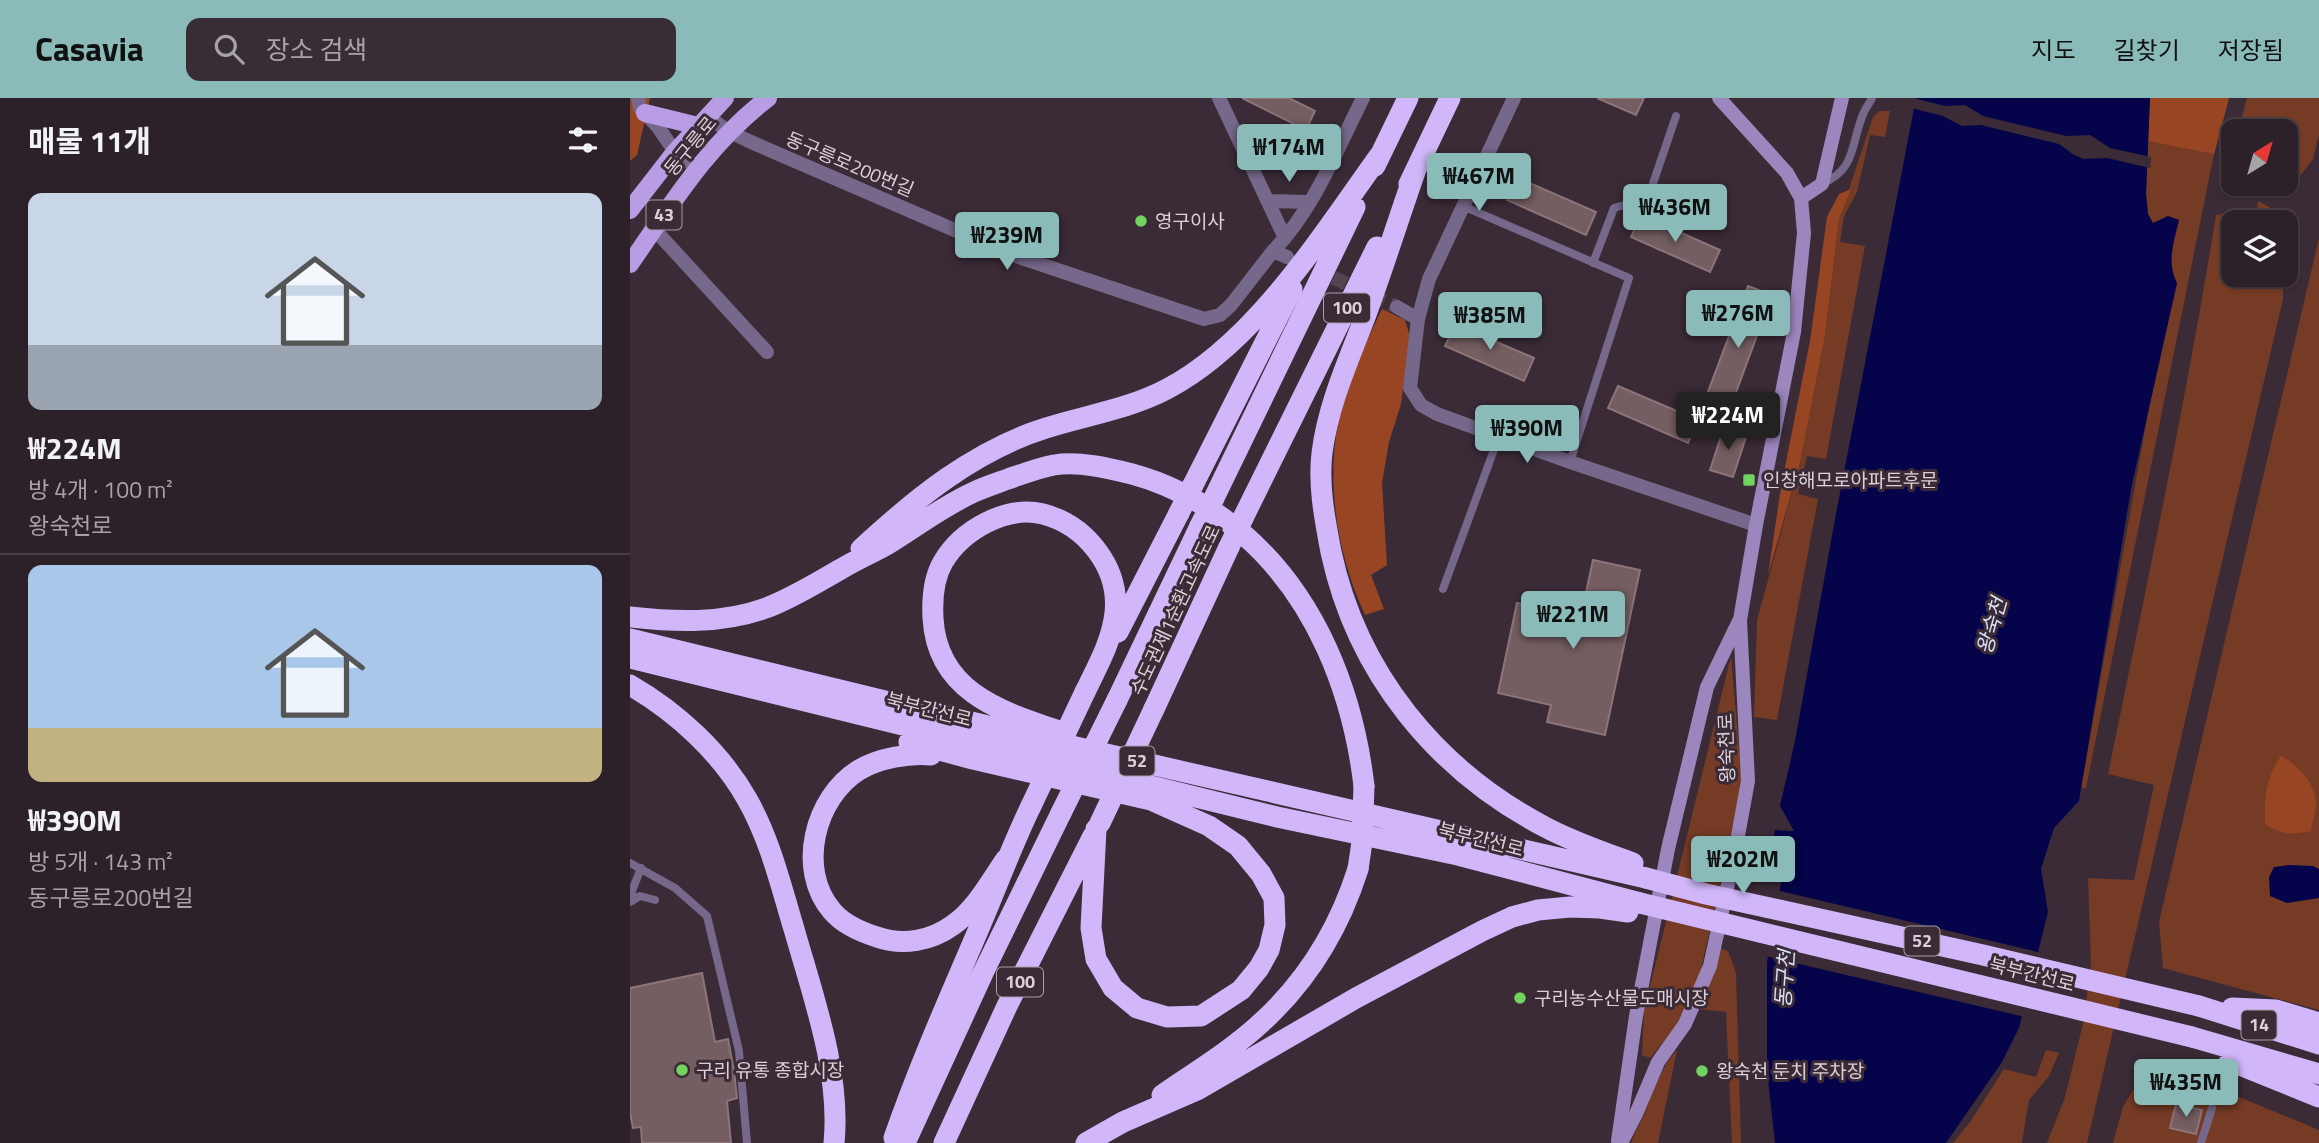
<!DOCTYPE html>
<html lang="ko">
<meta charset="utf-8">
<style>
body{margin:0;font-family:"Titillium Web","Noto Sans KR",sans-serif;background:#382d35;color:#f1f3f6;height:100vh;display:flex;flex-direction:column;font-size:26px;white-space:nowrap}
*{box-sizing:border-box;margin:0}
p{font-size:23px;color:#a6a3a8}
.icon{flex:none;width:38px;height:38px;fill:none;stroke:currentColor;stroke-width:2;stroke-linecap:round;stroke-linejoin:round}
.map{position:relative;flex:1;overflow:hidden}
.details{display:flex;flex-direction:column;background:#2c2029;width:630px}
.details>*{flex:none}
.needle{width:46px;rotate:37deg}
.buttons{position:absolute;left:1591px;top:21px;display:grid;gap:14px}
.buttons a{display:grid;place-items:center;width:77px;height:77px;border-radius:14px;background:#2c2029;box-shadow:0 2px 5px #0004,0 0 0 2px #483e46;font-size:35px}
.price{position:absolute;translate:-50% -60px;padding:0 16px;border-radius:7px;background:#8bbbb9;color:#111;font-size:23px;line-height:46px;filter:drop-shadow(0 2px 4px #0008)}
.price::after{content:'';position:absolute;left:50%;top:42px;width:21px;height:16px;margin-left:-10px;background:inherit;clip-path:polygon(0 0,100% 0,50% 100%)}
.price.selected{background:#222;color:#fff}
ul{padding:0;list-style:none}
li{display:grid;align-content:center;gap:14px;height:371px;padding:0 28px}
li+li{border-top:2px solid #483e46}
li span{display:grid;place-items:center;height:217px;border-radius:14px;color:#555}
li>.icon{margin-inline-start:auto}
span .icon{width:126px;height:126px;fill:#fffc;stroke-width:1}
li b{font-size:30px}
h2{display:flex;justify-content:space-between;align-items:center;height:84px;padding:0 28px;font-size:30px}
header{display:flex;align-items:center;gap:42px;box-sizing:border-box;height:98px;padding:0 35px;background:#8bbbb9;color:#111}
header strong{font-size:33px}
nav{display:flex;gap:38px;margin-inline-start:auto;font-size:24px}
.search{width:490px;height:63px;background:#382d35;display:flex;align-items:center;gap:18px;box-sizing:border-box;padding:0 24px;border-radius:14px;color:#a6a3a8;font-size:26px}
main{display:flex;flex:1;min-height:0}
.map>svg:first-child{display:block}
.green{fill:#763b24}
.forest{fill:#984523}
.water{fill:#05034a}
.pier{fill:#3b2b37}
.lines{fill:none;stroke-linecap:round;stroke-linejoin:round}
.stream{stroke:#05034a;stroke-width:4.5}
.building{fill:#755e62;stroke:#8c7478;stroke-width:2}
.street-tunnel{stroke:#53444f;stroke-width:14;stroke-dasharray:14 7;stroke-linecap:butt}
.lane{stroke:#75688a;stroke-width:8}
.street{stroke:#75688a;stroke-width:14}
.secondary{stroke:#9b86bd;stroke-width:14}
.primary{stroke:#b99de4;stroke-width:18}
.highway{stroke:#d1b7fa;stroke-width:21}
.highway-bridge{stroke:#d1b7fa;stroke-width:21}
.poi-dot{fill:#70d35f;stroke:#3b2b37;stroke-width:2.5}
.labels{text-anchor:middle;stroke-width:6;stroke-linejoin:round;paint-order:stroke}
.shield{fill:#3b2b37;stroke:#aa9ea7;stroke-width:2}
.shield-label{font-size:18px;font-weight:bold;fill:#dad0d7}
.street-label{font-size:19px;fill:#dad0d7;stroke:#3b2b37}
.poi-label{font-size:19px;fill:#dad0d7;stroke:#3b2b37;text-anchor:start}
.water-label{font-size:21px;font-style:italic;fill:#d8e1f6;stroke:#3b2b37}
</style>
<header>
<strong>Casavia</strong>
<div class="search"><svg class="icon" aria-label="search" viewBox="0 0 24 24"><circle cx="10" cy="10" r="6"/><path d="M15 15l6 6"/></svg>장소 검색</div>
<nav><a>지도</a><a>길찾기</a><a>저장됨</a></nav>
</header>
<main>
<section class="details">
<h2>매물 11개<svg class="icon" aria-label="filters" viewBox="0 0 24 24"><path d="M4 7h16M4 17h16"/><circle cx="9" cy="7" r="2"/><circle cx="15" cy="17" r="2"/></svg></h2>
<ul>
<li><span style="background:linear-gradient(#c9d6e8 70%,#9aa5b1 0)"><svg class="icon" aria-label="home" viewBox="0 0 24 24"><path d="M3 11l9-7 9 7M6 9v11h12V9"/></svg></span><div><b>₩224M</b><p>방 4개 · 100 m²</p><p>왕숙천로</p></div></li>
<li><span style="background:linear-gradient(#a9c7e8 75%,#c2b280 0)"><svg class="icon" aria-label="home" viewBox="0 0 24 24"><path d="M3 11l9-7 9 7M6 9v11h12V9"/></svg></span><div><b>₩390M</b><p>방 5개 · 143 m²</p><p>동구릉로200번길</p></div></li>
</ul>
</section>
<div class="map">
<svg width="1689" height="1045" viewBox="0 0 1689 1045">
<rect width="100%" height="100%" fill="#3b2b37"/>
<!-- green -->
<path class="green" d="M1520 0H1599L1584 56 1456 690H1451L1524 281 1547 185C1536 165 1544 143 1549 122H1531L1523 125 1518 116 1516 96Z
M1617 0H1689V37L1683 61 1660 91 1645 86H1656V33H1608Z
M1249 13H1260L1255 39 1240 37 1227 94 1214 118 1210 144 1235 148 1196 361 1177 358 1168 396 1188 401 1147 622 1124 619 1127 522 1170 365 1195 238 1209 121 1243 19Z
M1628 103 1652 116 1654 124H1603V177H1653V201L1457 1045H1417L1435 999 1453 926 1461 867 1458 780 1504 782 1524 687 1478 676C1516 490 1556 304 1586 117L1593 116 1626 124Z
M1689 140V912L1533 870 1529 824Z
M1101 558 1112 685 1069 881 1046 929 1020 960 1012 957 1014 913Z
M1087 849 1098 853 1106 875 1111 1045H1102L1096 914 1069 911 1085 869Z
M1047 952 1028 1045H1001C1004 1035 1009 1028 1013 1019 1023 996 1029 971 1047 952Z
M1416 952 1429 955 1419 978 1399 1002 1392 1045H1323L1340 1024 1374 971 1406 979Z
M1520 962 1689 1032V1045H1483L1493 1009Z"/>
<!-- forest -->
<path class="forest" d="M0 0H20L7 57 0 63Z
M1520 0H1599L1584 56 1518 43Z
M1221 91 1209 121 1195 238 1170 365 1138 477 1151 389 1180 243 1197 119 1209 96Z
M752 211 775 222 780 239 771 306 759 344 752 385 757 467 741 477 754 511 735 517C705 452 693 371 714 301 723 270 738 241 752 211Z
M1651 658C1667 666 1686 686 1686 705 1686 714 1682 724 1681 733 1661 737 1652 737 1635 726 1634 700 1636 679 1651 658Z"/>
<!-- water -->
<path class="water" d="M1286 0H1520L1516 96 1518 116 1523 125 1538 118 1549 122C1544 143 1536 165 1547 185L1501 391 1449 703 1424 730 1411 771 1418 814 1389 930 1372 964 1316 1045H1145L1137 972V864L1157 751 1142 749 1145 732 1164 733 1150 708 1165 643 1205 421Z
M1659 767 1683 768 1689 771V800L1657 805 1640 798 1639 779 1644 769Z"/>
<!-- pier -->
<path class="pier" d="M1283 0 1315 8 1335 7 1353 18 1436 38 1460 37 1480 50 1521 59 1520 70 1477 60 1454 61 1444 57 1429 46 1351 27 1332 28 1313 18 1281 10Z
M1146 792 1412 855 1395 919 1135 858Z"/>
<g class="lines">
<!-- stream -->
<path class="stream" d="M1134 741 1147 744"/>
</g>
<!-- building -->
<path class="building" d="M612 0H659L685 13 676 32Z
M967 0H1014L1006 17Z
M886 79 966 114 956 137 877 102Z
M1011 117 1090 152 1080 174 1001 139Z
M1118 188 1142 197 1098 316 1073 307Z
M825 226 904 260 894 283 815 248Z
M988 288 1068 322 1058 345 978 310Z
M1094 329 1117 336 1103 379 1080 372Z
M963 462 1010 472 975 637 917 624 921 607 868 595 887 505 938 515 941 501 954 504Z
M72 875 85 944 98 941 104 973 107 1000 97 1003 101 1045H12L11 1029 3 1030 0 1015V890Z
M1546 1006 1572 1012 1566 1036 1540 1030Z"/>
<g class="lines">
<!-- street-tunnel -->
<path class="street-tunnel" d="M665 162 767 209"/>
<!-- lane -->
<path class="lane" d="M1192 86C1228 70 1220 45 1234 14 1236 9 1240 5 1242 0
M833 108 999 180 940 364
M963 165 984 110 1018 100 1046 18
M813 491 869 338
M0 765 45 790 77 818 109 953 117 1045
M2 803V793L11 770
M0 804 10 798 25 802
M1571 1045 1582 1010"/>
<!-- street -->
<path class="street" d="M8 0 10 10 28 29 45 54 67 69
M589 0 655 140
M77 18 98 33 121 44 380 156 574 221 590 217 601 207 643 153 657 159
M638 103 679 104
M24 131 137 254
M643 153C684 111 707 51 733 0
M767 209 788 221 780 290 791 307 807 316 940 364 1126 427
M788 221 799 181 884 0"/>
<!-- secondary -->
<path class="secondary" d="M1171 100 1192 86 1212 0
M988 1043 1006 918 1038 751 1077 589 1109 523
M991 1045 1006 1016 1028 964 1055 926 1080 868 1105 754 1118 683 1110 522 1126 427 1164 234 1174 135 1171 100 1157 75 1089 0"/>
<!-- primary -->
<path class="primary" d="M15 15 68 28
M0 112 45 54 95 0
M0 166C43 104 78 46 138 0"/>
<!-- highway -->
<path class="highway" d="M745 68 778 0
M785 74C768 122 753 171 735 219 718 264 698 307 692 355 688 388 695 422 701 454 727 575 806 672 915 729 943 744 973 754 1003 765
M779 86 820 0
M563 387 662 191
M584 400 725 109
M613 420 747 149
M231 451C285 401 345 352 416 330 457 317 499 311 537 291 625 245 693 136 750 57
M0 519C45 524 92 526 136 510 163 500 186 485 211 471 226 462 242 455 258 446 286 429 313 408 344 394 355 389 367 385 378 381 393 376 408 370 424 367 449 363 478 370 502 376 543 387 581 409 613 436 686 499 723 594 734 688
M488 534 549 415
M0 541 411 641 1016 780
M0 560 647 719 828 757 1010 805
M0 587C47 614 91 655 117 701 140 741 151 788 164 831 183 898 211 975 204 1045
M487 602 570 428
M524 611 599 449
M432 634C373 614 307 595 303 520 302 501 303 481 313 464 332 432 376 407 413 416 456 427 490 470 485 515 482 543 467 569 455 594
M279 644 343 661 534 705
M301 657C279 655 249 660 229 672 185 699 166 771 202 813 213 826 231 834 247 839 273 848 301 843 323 827 346 811 360 784 376 761
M466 731 461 830 466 861 483 890 507 910 537 919 571 918 611 892 629 870 639 852 645 827 644 800 631 776 608 748 579 728 523 703
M1569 908 1689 946
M1602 910 1646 912 1689 925
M1562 939 1689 976
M1600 960 1605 965 1689 999
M532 997C565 974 602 952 632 924 679 881 709 831 728 771
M264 1040C290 965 322 894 353 821 369 783 383 745 401 708
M275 1045 353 875 431 715
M314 1045 377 908 463 738
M456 1045 493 1024 569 991 726 900 852 833 882 819 908 812 940 809 970 810 998 814"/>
<!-- highway-bridge -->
<path class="highway-bridge" d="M549 415 563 387
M570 428 584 400
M599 449 613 420
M401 708 455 594
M431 715 487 602
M470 725 524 611
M728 771 732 744 734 688
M1016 780 1076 796 1353 857 1569 908
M1010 805 1562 939"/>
</g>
<!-- markers -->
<g class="poi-dot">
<circle cx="511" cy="123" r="7"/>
<rect x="1112" y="375" width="14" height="14" rx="3.5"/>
<circle cx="890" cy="900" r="7"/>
<circle cx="52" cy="972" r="7"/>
<circle cx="1072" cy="973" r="7"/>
</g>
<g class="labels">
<!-- shield labels -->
<g class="shield">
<rect x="16.5" y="102.5" width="35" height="29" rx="5"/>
<rect x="694" y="195.5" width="46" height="29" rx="5"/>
<rect x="489.5" y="648.5" width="35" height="29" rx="5"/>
<rect x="1274.5" y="828.5" width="35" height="29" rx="5"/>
<rect x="367" y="869.5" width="46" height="29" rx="5"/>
<rect x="1611.5" y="912.5" width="35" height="29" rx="5"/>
</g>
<g class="shield-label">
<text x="34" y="123">43</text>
<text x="717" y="216">100</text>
<text x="507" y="669">52</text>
<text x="1292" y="849">52</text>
<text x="390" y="890">100</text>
<text x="1629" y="933">14</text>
</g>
<!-- street labels -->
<g class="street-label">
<text transform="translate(60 48) rotate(-51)" y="7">동구릉로</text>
<text transform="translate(220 66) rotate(23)" y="7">동구릉로200번길</text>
<text transform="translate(545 512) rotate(-65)" y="7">수도권제1순환고속도로</text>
<text transform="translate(299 611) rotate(14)" y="7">북부간선로</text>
<text transform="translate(1096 650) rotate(-92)" y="7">왕숙천로</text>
<text transform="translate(851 741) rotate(14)" y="7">북부간선로</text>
<text transform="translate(1402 876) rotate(14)" y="7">북부간선로</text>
</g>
<!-- poi labels -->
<g class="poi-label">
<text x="525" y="130">영구이사</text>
<text x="1133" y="389">인창해모로아파트후문</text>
<text x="904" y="907">구리농수산물도매시장</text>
<text x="66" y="979">구리 유통 종합시장</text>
<text x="1086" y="980">왕숙천 둔치 주차장</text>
</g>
<!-- water labels -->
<g class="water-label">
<text transform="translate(1362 528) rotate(-74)" y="7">왕숙천</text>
<text transform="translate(1155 881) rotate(-86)" y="7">동구천</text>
</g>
</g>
</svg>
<div class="buttons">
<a><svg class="needle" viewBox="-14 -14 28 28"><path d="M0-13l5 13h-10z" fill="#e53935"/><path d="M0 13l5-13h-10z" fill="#a6a3a8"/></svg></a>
<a><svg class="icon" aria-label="layers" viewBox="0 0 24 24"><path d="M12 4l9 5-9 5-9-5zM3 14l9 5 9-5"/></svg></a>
</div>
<b class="price" style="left:659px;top:86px">₩174M</b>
<b class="price" style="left:849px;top:115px">₩467M</b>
<b class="price" style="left:1045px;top:146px">₩436M</b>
<b class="price" style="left:377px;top:174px">₩239M</b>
<b class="price" style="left:1108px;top:252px">₩276M</b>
<b class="price" style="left:860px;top:254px">₩385M</b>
<b class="price selected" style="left:1098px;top:354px">₩224M</b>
<b class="price" style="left:897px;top:367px">₩390M</b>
<b class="price" style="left:943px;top:553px">₩221M</b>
<b class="price" style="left:1113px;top:798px">₩202M</b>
<b class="price" style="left:1556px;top:1021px">₩435M</b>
</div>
</main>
